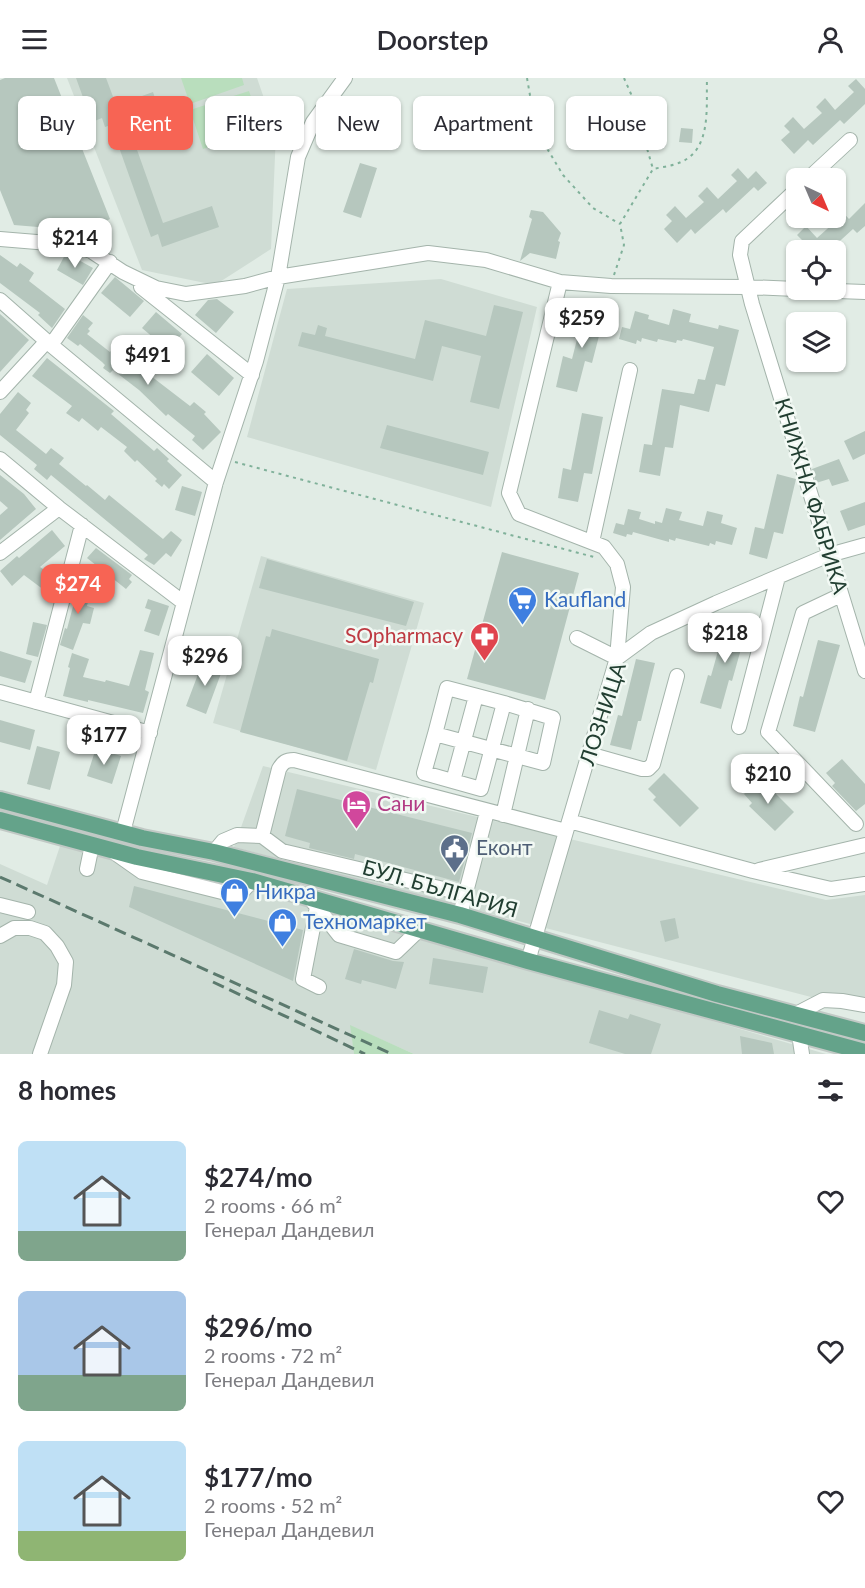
<!DOCTYPE html>
<meta charset="utf-8">
<style>
body{margin:0;font-family:Lato,sans-serif;background:#f7f7f7;color:#2b2b33;height:100vh;display:flex;flex-direction:column;font-size:22px;white-space:nowrap}
*{box-sizing:border-box;margin:0}
p{font-size:20px;color:#7c7c81}
.icon{flex:none;width:33px;height:33px;fill:none;stroke:currentColor;stroke-width:2;stroke-linecap:round;stroke-linejoin:round}
.map{position:relative;height:976px;overflow:hidden}
.side{display:flex;flex-direction:column;background:#fff;flex:1}
.side>*{flex:none}
.top-card{position:absolute;left:18px;top:18px;width:830px;height:54px;display:flex;gap:12px}
.needle{width:39px;rotate:136deg}
.buttons{position:absolute;left:786px;top:90px;display:grid;gap:12px}
.buttons a{display:grid;place-items:center;width:60px;height:60px;border-radius:9px;background:#fff;box-shadow:0 2px 4px #0004;font-size:30px}
.price{position:absolute;translate:-50% -51px;padding:0 14px;border-radius:12px;background:#fff;color:#222;font-size:20px;line-height:39px;filter:drop-shadow(0 2px 3px #0008)}
.price::after{content:'';position:absolute;left:50%;top:36px;width:18px;height:14px;margin-left:-9px;background:inherit;clip-path:polygon(0 0,100% 0,50% 100%)}
.price.on{background:#f76454;color:#fff}
ul{padding:0;list-style:none}
li{display:flex;align-items:center;gap:18px;height:150px;padding:0 18px}
li span{display:grid;place-items:center;flex:none;width:168px;height:120px;border-radius:9px;color:#555}
li>.icon{margin-inline-start:auto}
span .icon{width:72px;height:72px;fill:#fffc;stroke-width:1}
li b{font-size:26px}
h2{display:flex;justify-content:space-between;align-items:center;height:72px;padding:0 18px;font-size:26px}
.tag{padding:0 21px;border-radius:9px;background:#fff;box-shadow:0 2px 4px #0004;font-size:21px;line-height:54px}
.tag.on{background:#f76454;color:#fff}
header{display:flex;justify-content:space-between;align-items:center;height:78px;padding:0 18px;background:#fff;font-size:27px;font-weight:600}
.map>svg:first-child{display:block}
.built{fill:#cfdcd4}
.green{fill:#b9debd}
.building{fill:#b6c7be}
.lines{fill:none;stroke-linecap:round;stroke-linejoin:round}
.minor-casing{stroke:#a4b4ab;stroke-width:16}
.major-casing{stroke:#c1c9c5;stroke-width:20}
.path{stroke:#80b19a;stroke-width:2;stroke-dasharray:3 4.5;stroke-linecap:butt}
.minor{stroke:#fff;stroke-width:14}
.major{stroke:#64a38a;stroke-width:16}
.rail{stroke:#5b796d;stroke-width:3;stroke-dasharray:12 6;stroke-linecap:butt}
.labels{text-anchor:middle;stroke-width:5;stroke-linejoin:round;paint-order:stroke}
.street-label{font-size:21px;fill:#213e31;stroke:#f2f9f4}
.shop-label{font-size:21px;fill:#366cbe;stroke:#f2f9f4;text-anchor:start}
.health-label{font-size:21px;fill:#be3a42;stroke:#f2f9f4;text-anchor:end}
.hotel-label{font-size:21px;fill:#b23c85;stroke:#f2f9f4;text-anchor:start}
.service-label{font-size:21px;fill:#4e5e75;stroke:#f2f9f4;text-anchor:start}
</style>
<header><svg class="icon" aria-label="menu" viewBox="0 0 24 24"><path d="M4 6h16M4 12h16M4 18h16"/></svg>Doorstep<svg class="icon" aria-label="person" viewBox="0 0 24 24"><circle cx="12" cy="8" r="4"/><path d="M4 21q1-7 8-7t8 7"/></svg></header>
<div class="map">
<svg width="865" height="976" viewBox="0 0 865 976">
<rect width="100%" height="100%" fill="#e1ece5"/>
<!-- built -->
<path class="built" d="M67 0H257L276 55 271 171 215 207 142 192Z
M441 201 537 229 491 429 247 359 287 211Z
M261 478 424 525 376 692 213 645Z
M263 688 826 822 865 817V933L234 769Z
M61 765 329 832 826 976H414L351 948 354 976H0V786L47 807Z"/>
<!-- green -->
<path class="green" d="M181 0H242L244 7 190 26Z
M249 13 262 52 203 71 190 32Z
M350 947 414 976H354Z"/>
<!-- building -->
<path class="building" d="M5 0H54L110 141 86 153 14 147 0 112V2Z
M76 0H106L115 24 119 23 120 26 153 14 157 26 125 38 163 145 212 128 219 149 162 169 158 156 151 159 111 47 105 49 102 40 92 44Z
M856 1 865 11V26L844 46 840 42 813 67 808 62 794 76 781 62 790 54 784 48 793 39 804 51 822 35 816 29 825 20 835 32 854 14 848 8Z
M681 50 693 51 692 65 679 64Z
M360 85 377 90 361 140 343 134Z
M738 90 748 101 756 93 767 105 758 113 754 109 726 135 723 131 695 156 691 151 677 165 664 151 672 143 666 137 675 128 686 140 704 124 698 118 707 109 718 121 737 103 731 97Z
M865 125V148L857 155 853 151 830 172H792L803 163 797 157 806 148 817 160 836 143V127L849 141Z
M531 132 543 134 561 155 558 163 560 164 556 181 530 175 520 183 532 141 529 139Z
M66 175 93 190 83 207 57 192Z
M0 177 17 189 20 185 34 195 29 203 65 231 52 250 38 237 40 235 0 205Z
M115 199 144 223 130 239 101 215Z
M217 221 234 234 216 255 195 237 208 222Z
M586 226 606 231 592 285 585 283 577 314 556 309 563 278 572 281Z
M494 227 523 234 499 331 470 324 481 278 442 268 433 303 298 268 302 254 315 257 318 247 327 250 325 258 415 281 425 242 486 258Z
M673 231 691 236 689 244 718 251 719 247 739 252 725 308 716 306 709 334 680 327 673 370 665 369 660 398 639 394 644 366 652 367 662 311 694 316 698 301 705 302 714 269 683 261 682 263 677 262 676 265 658 261 657 264 642 260 641 264 637 262 636 266 619 261 622 249 630 251 635 233 649 237 648 241 669 247Z
M156 234 182 256 168 272 142 250Z
M0 236 29 262 0 294Z
M83 237 93 245 88 251 90 253 87 256 110 274 116 266 148 293 147 295 190 328 194 324 206 334 204 336 221 354 203 372 192 362 195 358 168 336 166 338 139 312 113 292 110 295 103 290 105 287 102 284 80 266 78 268 67 260Z
M207 276 234 300 219 318 191 294Z
M47 280 114 333 111 336 154 373 157 370 169 381 167 383 182 397 169 411 164 406 162 409 155 403 157 401 137 382 135 384 124 373 127 369 101 349 98 353 82 340 79 344 66 335 72 328 32 298Z
M18 314 31 325 26 332 29 335 16 352 46 376 51 370 64 380 59 386 86 408 87 407 105 422 109 417 163 461 171 453 182 462 171 479 166 475 154 487 144 481 148 477 51 397 47 402 34 391 37 387 0 357V336Z
M582 335 603 339 592 396 584 395 578 424 558 420 563 390 571 392Z
M387 347 489 374 483 397 380 370Z
M865 353V376L853 382 844 363Z
M839 381 849 403 832 408 829 401 816 405 812 391Z
M777 396 796 401 783 456 774 454 767 481 749 476 755 449 764 451Z
M0 397 24 416 36 431 0 462V437L8 430 0 423Z
M182 408 202 414 195 438 175 432Z
M865 424V447L848 453 840 433Z
M666 430 682 434 679 442 703 448 707 433 723 437 721 445 737 450 732 467 716 463 715 467 710 465 709 468 676 460 675 463 669 461V464L633 454 632 457 627 456 626 459 613 455 616 445 624 447 628 431 641 434 639 441 655 446V443L662 445Z
M52 452 65 468 40 489 54 498 44 512 24 497 12 508 0 493 17 478 19 480Z
M96 470 132 497 129 501 132 504 126 511 87 480Z
M502 474 579 495 545 622 467 601Z
M267 481 414 524 406 548 259 510Z
M77 504 92 507 87 528 94 530 90 546 83 545 73 572 60 567 65 550 67 551 76 517H73Z
M148 521 169 528 159 558 144 553 151 532 145 530Z
M727 541 748 546 732 603 729 602 721 631 700 625 708 597 711 598Z
M33 544 47 547 38 579 26 576Z
M272 551 379 581 373 605 370 604 362 631 347 683 240 654 266 558 270 559Z
M818 562 840 567 815 654 793 648 800 618 803 619Z
M140 572 154 575 145 612 149 614 143 635 88 622V624L63 618 70 590 68 589 72 575 89 581 83 599 105 604 106 602 129 608Z
M0 573 32 583 25 605 0 598Z
M636 581 655 585 641 643H638L631 672 610 667 618 637 622 638Z
M203 583 223 590 206 636 186 628Z
M0 642 35 652 30 672 0 664Z
M37 668 60 674 50 712 27 706Z
M96 670 121 678 112 706 87 698Z
M842 681 865 706V726L856 733 832 708 835 705 826 695Z
M664 695 699 730 680 749 653 722 656 719 648 711Z
M760 700 794 734 775 753 749 728 752 725 744 716Z
M297 711 472 755 459 804 355 776 354 781 309 770 310 765 285 758Z
M134 808 303 852 293 903 129 829Z
M675 840 679 860 665 864 660 843Z
M354 871 393 883 404 884 396 911 362 902 361 906 345 901Z
M433 880 488 889 483 915 429 906Z
M599 932 628 941 630 936 661 946 651 976H625L589 965Z
M740 958 772 965 774 976H742Z"/>
<g class="lines">
<defs>
<path id="minor" d="M809 100 850 62
M796 112 742 163 740 177 752 226 865 593
M0 161 73 167 91 173 123 194 156 210 186 216 245 208 278 199 428 175 486 182 560 204 611 208 747 209 796 211
M560 204 509 415 519 436 604 469 617 486 623 509 617 580 577 560
M141 209 252 297
M810 212 865 214
M0 222 51 267 216 404
M51 267 110 184
M0 314 47 263
M0 381 59 430 184 525
M592 464 630 292
M0 475 59 430
M841 517 803 535 768 654 856 746
M0 614 150 655
M36 624 82 447
M739 649 778 499
M435 656 447 610 504 625 481 711 424 695 435 656 543 685 553 640 504 625
M589 676 642 691H648L653 686 677 598
M453 703 476 618
M503 737 528 631
M569 743 753 793 831 811 865 806
M123 754 216 404 256 283 278 199 298 79 313 44 345 0
M262 758 279 691C283 684 286 682 294 682L566 753
M214 774 223 763 237 757 262 758 282 773 465 816
M115 775 142 794 238 818 252 803
M87 791 92 767
M759 792 865 767
M309 819 339 857 396 874 420 851
M0 827 28 834
M317 829 303 901 319 909
M460 837 487 734
M0 858 14 850H30L45 855 57 868 66 884 64 907 40 976
M528 883 617 580 651 555 716 525 829 477 865 467
M796 936 823 922 842 923 865 927
M799 956 802 976"/>
<path id="major" d="M0 722 142 760 214 774 460 837 717 916 865 955
M0 742 137 779 252 803 528 883 865 974"/>
</defs>
<!-- minor casing -->
<use href="#minor" class="minor-casing"/>
<!-- major casing -->
<use href="#major" class="major-casing"/>
<!-- path -->
<path class="path" d="M527 0 536 52 563 97 593 130 620 146
M624 0 631 16 653 91
M614 197 624 167 620 146 653 91C662 89 673 88 681 84 712 71 706 28 707 0
M235 384 594 479"/>
<!-- minor -->
<use href="#minor" class="minor"/>
<!-- major -->
<use href="#major" class="major"/>
<!-- rail -->
<path class="rail" d="M0 799 392 976
M213 904 365 976"/>
</g>
<!-- icons -->
<defs>
<symbol id="supermarket-pin" viewBox="-11 -11 22 30"><path d="M0 17L-7.5 6A9.5 9.5 0 1 1 7.5 6Z" fill="#3f7fe0" stroke="#f2f9f4"/><path d="M-6-5.5h2.5l.6 2H6L4.5 2H-2.5L-4.4-4H-6ZM-1.5 3.2a1.3 1.3 0 1 0 .1 0ZM3 3.2a1.3 1.3 0 1 0 .1 0Z" fill="#fff"/></symbol>
<symbol id="pharmacy-pin" viewBox="-11 -11 22 30"><path d="M0 17L-7.5 6A9.5 9.5 0 1 1 7.5 6Z" fill="#e0444e" stroke="#f2f9f4"/><path d="M-2-6h4v4h4v4h-4v4h-4v-4h-4v-4h4Z" fill="#fff"/></symbol>
<symbol id="hotel-pin" viewBox="-11 -11 22 30"><path d="M0 17L-7.5 6A9.5 9.5 0 1 1 7.5 6Z" fill="#d1479c" stroke="#f2f9f4"/><path d="M-6-4.5h1.5V1H6V5H4.5V3h-9V5H-6ZM-4 0a1.8 1.8 0 1 1 3.6 0ZM.5 0V-2.5h3Q6-2.5 6 0Z" fill="#fff"/></symbol>
<symbol id="civic-pin" viewBox="-11 -11 22 30"><path d="M0 17L-7.5 6A9.5 9.5 0 1 1 7.5 6Z" fill="#5c6f8a" stroke="#f2f9f4"/><path d="M-.6-6.5H3V-4.5H.6V-3L4-1V1h2V6H-6V1h2V-1L-.6-3ZM-1.2 2.5V6h2.4V2.5Z" fill="#fff"/></symbol>
<symbol id="shop-pin" viewBox="-11 -11 22 30"><path d="M0 17L-7.5 6A9.5 9.5 0 1 1 7.5 6Z" fill="#3f7fe0" stroke="#f2f9f4"/><path d="M-5-2.5h2.3a2.7 3.5 0 0 1 5.4 0H5L5.5 6h-11ZM-1.5-2.5h3a1.5 2.3 0 0 0-3 0Z" fill="#fff"/></symbol>
</defs>
<g fill-rule="evenodd">
<use href="#supermarket-pin" x="506" y="506" width="33" height="45"/>
<use href="#pharmacy-pin" x="468" y="542" width="33" height="45"/>
<use href="#hotel-pin" x="340" y="710" width="33" height="45"/>
<use href="#civic-pin" x="438" y="754" width="33" height="45"/>
<use href="#shop-pin" x="218" y="798" width="33" height="45"/>
<use href="#shop-pin" x="266" y="828" width="33" height="45"/>
</g>
<g class="labels">
<!-- street labels -->
<g class="street-label">
<text transform="translate(811 418) rotate(73)" y="7">КНИЖНА ФАБРИКА</text>
<text transform="translate(603 636) rotate(-72)" y="7">ЛОЗНИЦА</text>
<text transform="translate(440 811) rotate(16)" y="7">БУЛ. БЪЛГАРИЯ</text>
</g>
<!-- shop labels -->
<g class="shop-label">
<text x="544" y="529">Kaufland</text>
<text x="255" y="821">Никра</text>
<text x="303" y="851">Техномаркет</text>
</g>
<!-- health labels -->
<g class="health-label">
<text x="463" y="565">SOpharmacy</text>
</g>
<!-- hotel labels -->
<g class="hotel-label">
<text x="377" y="733">Сани</text>
</g>
<!-- service labels -->
<g class="service-label">
<text x="476" y="777">Еконт</text>
</g>
</g>
</svg>
<div class="buttons">
<a><svg class="needle" viewBox="-14 -14 28 28"><path d="M0-13l5 13h-10z" fill="#e53935"/><path d="M0 13l5-13h-10z" fill="#7c7c81"/></svg></a>
<a><svg class="icon" aria-label="locate" viewBox="0 0 24 24"><circle cx="12" cy="12" r="6"/><path d="M12 2v4M12 18v4M2 12h4M18 12h4"/></svg></a>
<a><svg class="icon" aria-label="layers" viewBox="0 0 24 24"><path d="M12 4l9 5-9 5-9-5zM3 14l9 5 9-5"/></svg></a>
</div>
<b class="price" style="left:75px;top:191px">$214</b>
<b class="price" style="left:582px;top:271px">$259</b>
<b class="price" style="left:148px;top:308px">$491</b>
<b class="price on" style="left:78px;top:537px">$274</b>
<b class="price" style="left:725px;top:586px">$218</b>
<b class="price" style="left:205px;top:609px">$296</b>
<b class="price" style="left:104px;top:688px">$177</b>
<b class="price" style="left:768px;top:727px">$210</b>
<div class="top-card">
<a class="tag">Buy</a>
<a class="tag on">Rent</a>
<a class="tag">Filters</a>
<a class="tag">New</a>
<a class="tag">Apartment</a>
<a class="tag">House</a>
</div>
</div>
<section class="side">
<h2>8 homes<svg class="icon" aria-label="filters" viewBox="0 0 24 24"><path d="M4 7h16M4 17h16"/><circle cx="9" cy="7" r="2"/><circle cx="15" cy="17" r="2"/></svg></h2>
<ul>
<li><span style="background:linear-gradient(#bfe0f5 75%,#7fa58c 0)"><svg class="icon" aria-label="home" viewBox="0 0 24 24"><path d="M3 11l9-7 9 7M6 9v11h12V9"/></svg></span><div><b>$274/mo</b><p>2 rooms · 66 m²</p><p>Генерал Дандевил</p></div><svg class="icon" aria-label="heart" viewBox="0 0 24 24"><path d="M12 20l-8-8c-3-5 5-10 8-4 3-6 11-1 8 4z"/></svg></li>
<li><span style="background:linear-gradient(#a9c7e8 70%,#7fa58c 0)"><svg class="icon" aria-label="home" viewBox="0 0 24 24"><path d="M3 11l9-7 9 7M6 9v11h12V9"/></svg></span><div><b>$296/mo</b><p>2 rooms · 72 m²</p><p>Генерал Дандевил</p></div><svg class="icon" aria-label="heart" viewBox="0 0 24 24"><path d="M12 20l-8-8c-3-5 5-10 8-4 3-6 11-1 8 4z"/></svg></li>
<li><span style="background:linear-gradient(#bfe0f5 75%,#8fb573 0)"><svg class="icon" aria-label="home" viewBox="0 0 24 24"><path d="M3 11l9-7 9 7M6 9v11h12V9"/></svg></span><div><b>$177/mo</b><p>2 rooms · 52 m²</p><p>Генерал Дандевил</p></div><svg class="icon" aria-label="heart" viewBox="0 0 24 24"><path d="M12 20l-8-8c-3-5 5-10 8-4 3-6 11-1 8 4z"/></svg></li>
</ul>
</section>
